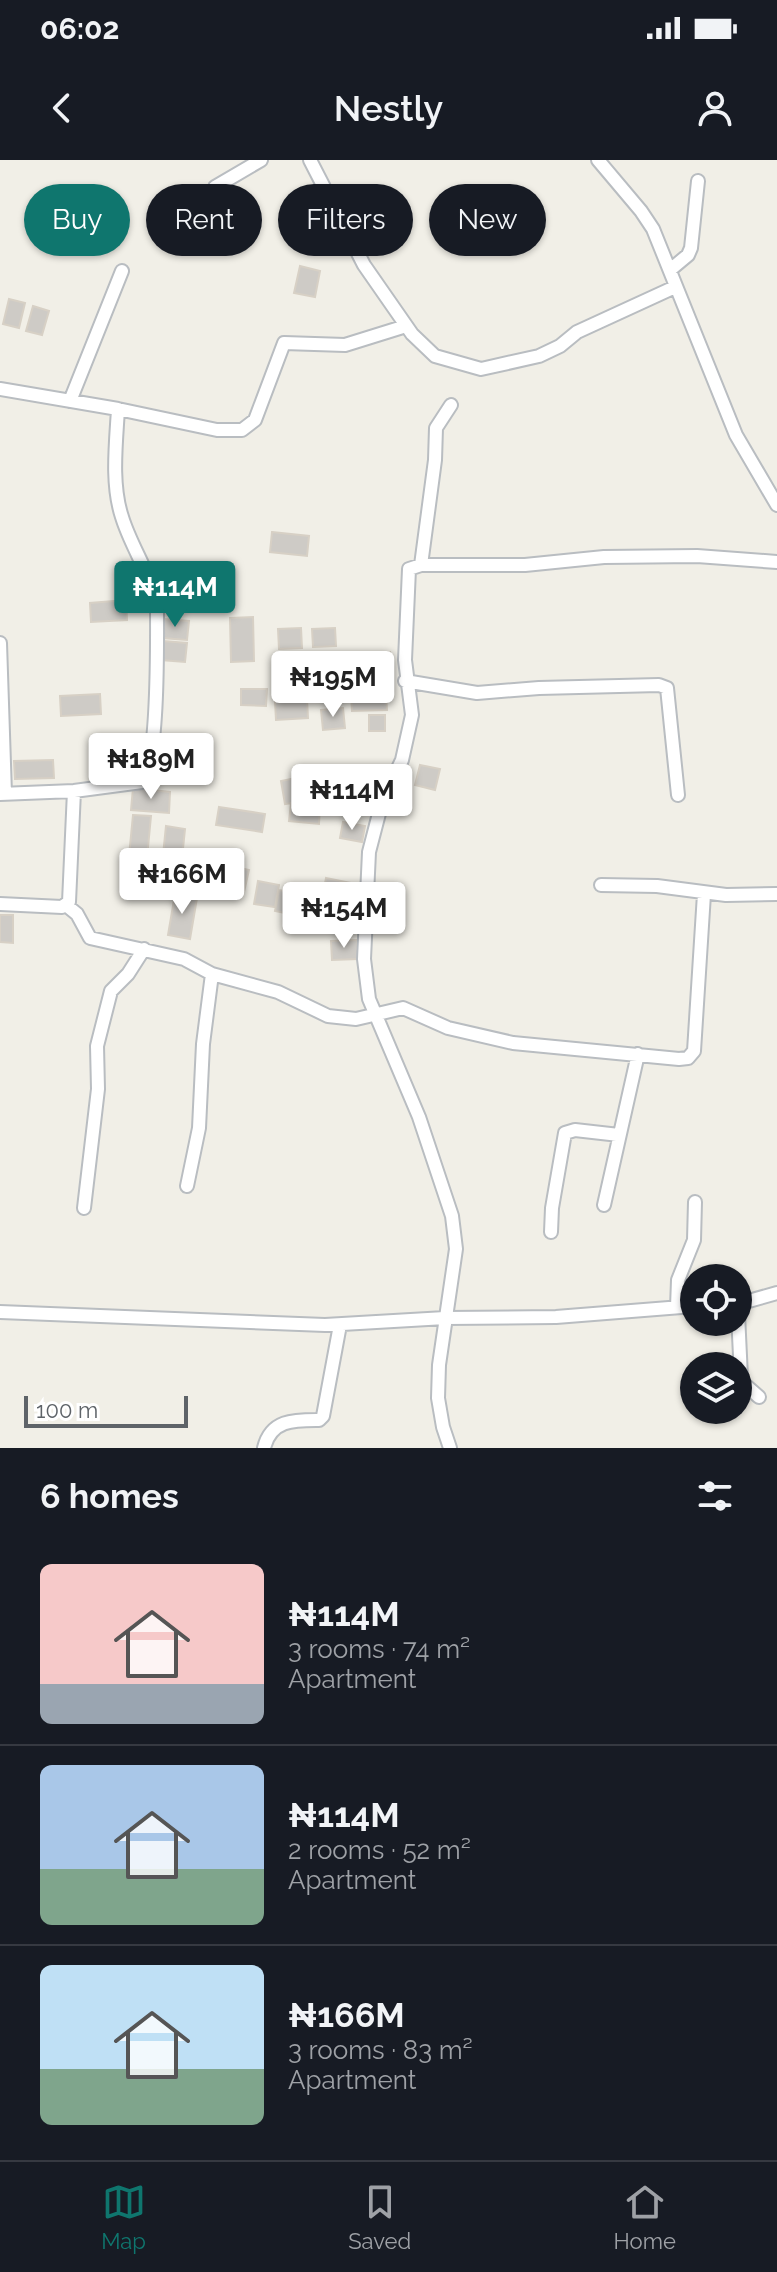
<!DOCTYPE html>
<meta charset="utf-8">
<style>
body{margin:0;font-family:Raleway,sans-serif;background:#242831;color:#f1f3f6;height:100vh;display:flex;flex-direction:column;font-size:30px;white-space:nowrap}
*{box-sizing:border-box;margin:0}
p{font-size:26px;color:#9ea1a6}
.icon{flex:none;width:44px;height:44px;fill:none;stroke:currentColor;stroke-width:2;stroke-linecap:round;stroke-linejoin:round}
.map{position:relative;height:1288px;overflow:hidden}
.sheet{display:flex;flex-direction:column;background:#171b24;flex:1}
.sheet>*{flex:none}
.top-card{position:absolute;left:24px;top:24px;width:730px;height:72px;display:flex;gap:16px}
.tools{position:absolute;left:680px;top:1104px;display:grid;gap:16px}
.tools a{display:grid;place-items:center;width:72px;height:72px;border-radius:50%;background:#171b24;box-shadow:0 2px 6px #0004;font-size:40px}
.scale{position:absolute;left:24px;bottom:20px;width:164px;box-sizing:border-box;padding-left:8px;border:4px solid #5e6368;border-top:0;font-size:22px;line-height:28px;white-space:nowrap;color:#5e6368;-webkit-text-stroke:6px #fff;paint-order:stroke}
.price{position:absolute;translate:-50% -68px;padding:0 18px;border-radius:8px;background:#fff;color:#222;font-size:26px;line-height:52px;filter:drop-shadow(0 2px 4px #0008)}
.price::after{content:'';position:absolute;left:50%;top:48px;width:24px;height:18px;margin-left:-12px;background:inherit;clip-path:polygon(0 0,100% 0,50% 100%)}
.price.current{background:#0f766e;color:#fff}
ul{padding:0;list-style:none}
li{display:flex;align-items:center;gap:24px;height:200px;padding:0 40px}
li+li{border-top:2px solid #363941}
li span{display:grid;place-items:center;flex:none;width:224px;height:160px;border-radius:12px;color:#555}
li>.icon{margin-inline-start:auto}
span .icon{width:96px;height:96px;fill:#fffc;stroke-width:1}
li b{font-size:34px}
h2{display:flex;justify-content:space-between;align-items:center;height:96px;padding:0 40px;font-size:34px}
.tag{padding:0 28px;border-radius:36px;background:#171b24;box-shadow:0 2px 6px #0004;font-size:28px;line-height:72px}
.tag.current{background:#0f766e;color:#fff}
.status{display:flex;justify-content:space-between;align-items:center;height:56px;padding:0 40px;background:#171b24;direction:ltr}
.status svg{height:22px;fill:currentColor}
header{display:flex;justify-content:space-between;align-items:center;height:104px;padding:0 40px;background:#171b24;font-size:36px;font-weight:600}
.menu{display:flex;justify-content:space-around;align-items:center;height:112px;border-top:2px solid #363941;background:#171b24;font-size:22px;color:#9ea1a6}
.menu a{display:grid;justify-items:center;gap:4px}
.menu .current{color:#0f766e}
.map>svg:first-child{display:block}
.building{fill:#cecbc6;stroke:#d7d0c5;stroke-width:2}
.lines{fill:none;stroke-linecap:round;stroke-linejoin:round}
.minor-casing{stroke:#b9bdc1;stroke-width:16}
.minor{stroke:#fff;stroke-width:12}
</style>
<div class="status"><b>06:02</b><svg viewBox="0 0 49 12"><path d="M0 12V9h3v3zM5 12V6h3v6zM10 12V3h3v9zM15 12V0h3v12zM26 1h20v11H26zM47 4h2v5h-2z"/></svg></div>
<header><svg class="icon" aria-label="back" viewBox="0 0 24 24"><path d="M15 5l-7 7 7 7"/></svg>Nestly<svg class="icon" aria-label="person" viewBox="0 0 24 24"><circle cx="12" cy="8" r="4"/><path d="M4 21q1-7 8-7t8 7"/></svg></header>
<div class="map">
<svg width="777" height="1288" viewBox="0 0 777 1288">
<rect width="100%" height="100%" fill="#f1efe7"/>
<!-- building -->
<path class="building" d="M300 106 320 111 315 137 294 133Z
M9 139 25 143 19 168 3 164Z
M33 146 49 151 42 175 26 171Z
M272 372 309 376 307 396 270 392Z
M126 440 127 460 91 462 90 443Z
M253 457 254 501 231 502 230 458Z
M163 459 189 461 187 480 162 478Z
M301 468 302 488 279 489 278 469Z
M335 468 336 486 313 487 312 469Z
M163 481 187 483 185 502 161 500Z
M390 492 391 510H365L364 493Z
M278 493H288V522H278Z
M289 494H307L308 532H290Z
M358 514 393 518 391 534 356 530Z
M241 529H267L266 546 241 545Z
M100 534 101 554 61 556 60 536Z
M386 535 387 550 352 551 351 536Z
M307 539 308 558 276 560 275 541Z
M343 548 345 568 323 570 321 550Z
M369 555H385V571H369Z
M170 580 207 592 202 610 179 602 177 608 163 604Z
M53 600 54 618 15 619 14 601Z
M420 605 440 609 435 630 415 625Z
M301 617 305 641 285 644 281 621Z
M133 628 170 632 169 653 131 650Z
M291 643 320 646 319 664 289 661Z
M219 647 265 654 262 672 216 665Z
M133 655 151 656 147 698 129 696Z
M343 662 365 666 362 682 340 678Z
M166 666 185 669 181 708 162 705Z
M231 706 249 710 244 732 226 728Z
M326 718 361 725 358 741 323 734Z
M258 721 279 725 275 747 254 744Z
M279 730 304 735 300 756 275 751Z
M175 734 197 738 190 779 168 775Z
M0 755H13V783L0 782Z
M357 780 358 799 332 800 331 781Z"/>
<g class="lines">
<defs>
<path id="minor" d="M310 0 364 105 412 174 435 196 481 209 539 196 560 186 577 172 675 127
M598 0 641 51 653 69 736 275 777 345
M215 27 261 0
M670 110 688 95 691 88 698 21
M0 229 118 249 217 270H242L255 260 284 183 345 185 406 166
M70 241 122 111
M421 405 435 300 436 268 451 245
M0 483 5 634
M405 521 477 533 539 528 659 525 667 528 678 635
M0 634 74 631 142 622C159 602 157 478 157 446 151 414 131 387 122 357 111 324 116 284 118 249
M601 725 657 726 726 735 777 734
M0 744 62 747 69 742 74 631
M66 745 77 754 90 778 184 799 212 814 278 832 328 856 356 859 403 848 448 868 513 883 679 899 688 898 694 891 704 734
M187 1026 199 968 203 884 212 814
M604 1045 638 894
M84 1048 98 929 97 886 111 831 128 814 144 789
M551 1072 552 1048 565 973 575 970 619 975
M738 1144 777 1133
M677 1147 678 1120 694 1080 695 1042
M0 1152 325 1165 445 1158 556 1157 694 1146
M738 1154 741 1217 743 1223 759 1237
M264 1288C271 1259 295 1260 319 1260L323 1256 340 1165
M450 1288 443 1267 438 1238 439 1205 456 1089 452 1056 419 957 369 839 364 799 369 692 382 642 402 600 412 555 405 500 409 409 421 405H525L604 397 697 396 777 402"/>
</defs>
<!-- minor casing -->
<use href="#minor" class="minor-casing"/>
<!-- minor -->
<use href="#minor" class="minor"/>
</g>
</svg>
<div class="tools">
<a><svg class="icon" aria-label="locate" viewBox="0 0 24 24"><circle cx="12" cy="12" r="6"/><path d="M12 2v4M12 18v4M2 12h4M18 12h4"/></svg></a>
<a><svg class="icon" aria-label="layers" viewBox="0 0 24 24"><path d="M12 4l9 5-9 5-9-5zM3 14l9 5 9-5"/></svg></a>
</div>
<div class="scale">100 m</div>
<b class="price current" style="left:175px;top:469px">₦114M</b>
<b class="price" style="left:333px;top:559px">₦195M</b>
<b class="price" style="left:151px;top:641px">₦189M</b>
<b class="price" style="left:352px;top:672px">₦114M</b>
<b class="price" style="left:182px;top:756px">₦166M</b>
<b class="price" style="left:344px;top:790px">₦154M</b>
<div class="top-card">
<a class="tag current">Buy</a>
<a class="tag">Rent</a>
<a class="tag">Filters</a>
<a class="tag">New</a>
</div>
</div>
<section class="sheet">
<h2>6 homes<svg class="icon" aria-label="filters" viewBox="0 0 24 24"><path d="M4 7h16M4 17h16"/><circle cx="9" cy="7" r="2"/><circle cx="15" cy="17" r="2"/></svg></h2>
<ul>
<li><span style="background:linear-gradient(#f6c9c9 75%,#9aa5b1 0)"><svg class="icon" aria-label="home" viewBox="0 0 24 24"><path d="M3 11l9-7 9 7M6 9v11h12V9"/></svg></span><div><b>₦114M</b><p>3 rooms · 74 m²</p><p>Apartment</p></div></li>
<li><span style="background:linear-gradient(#a9c7e8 65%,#7fa58c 0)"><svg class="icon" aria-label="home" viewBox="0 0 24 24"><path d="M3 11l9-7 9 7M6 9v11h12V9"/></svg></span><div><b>₦114M</b><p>2 rooms · 52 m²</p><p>Apartment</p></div></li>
<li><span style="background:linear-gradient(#bfe0f5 65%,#7fa58c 0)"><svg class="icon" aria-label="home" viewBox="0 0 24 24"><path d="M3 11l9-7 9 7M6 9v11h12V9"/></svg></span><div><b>₦166M</b><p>3 rooms · 83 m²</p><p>Apartment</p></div></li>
</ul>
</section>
<nav class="menu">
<a class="current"><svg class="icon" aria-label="map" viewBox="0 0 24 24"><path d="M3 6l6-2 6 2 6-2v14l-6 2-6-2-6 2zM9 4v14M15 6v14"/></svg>Map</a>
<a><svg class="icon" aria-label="saved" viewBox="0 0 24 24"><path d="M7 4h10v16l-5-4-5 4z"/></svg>Saved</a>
<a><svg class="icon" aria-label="home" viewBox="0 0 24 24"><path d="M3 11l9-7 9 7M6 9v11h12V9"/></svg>Home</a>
</nav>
